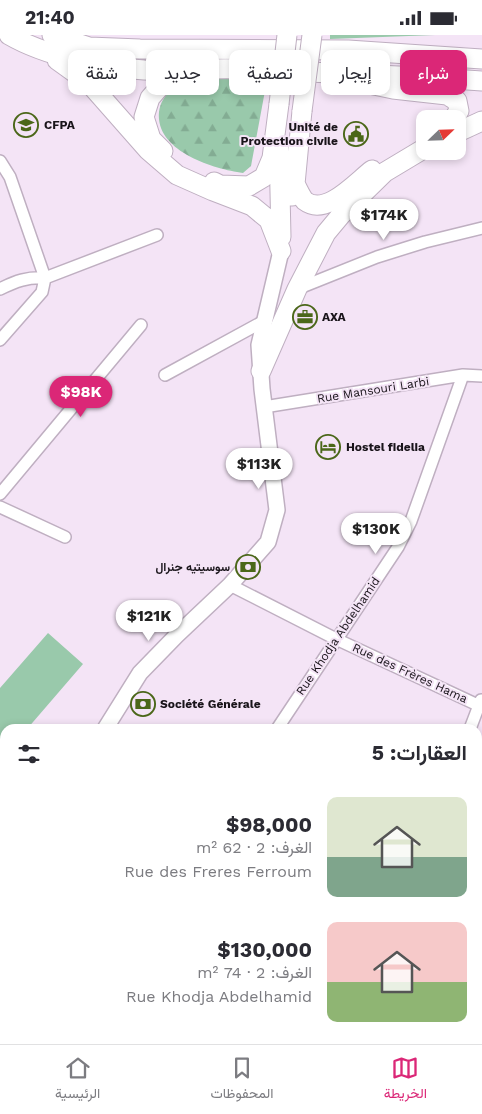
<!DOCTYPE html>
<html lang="ar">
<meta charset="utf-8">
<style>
body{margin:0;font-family:"Work Sans",Vazirmatn,sans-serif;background:#f2f2f3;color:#2b2b33;direction:rtl;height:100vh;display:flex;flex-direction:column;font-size:19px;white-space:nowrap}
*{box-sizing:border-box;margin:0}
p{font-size:16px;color:#7c7c81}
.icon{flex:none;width:28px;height:28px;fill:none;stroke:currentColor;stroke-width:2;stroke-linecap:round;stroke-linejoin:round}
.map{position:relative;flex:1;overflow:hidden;direction:ltr}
.sheet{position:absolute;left:0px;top:689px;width:482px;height:321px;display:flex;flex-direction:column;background:#fff;border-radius:15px 15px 0 0;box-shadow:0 2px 8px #0003;direction:rtl}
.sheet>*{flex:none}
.banner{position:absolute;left:15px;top:15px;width:452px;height:45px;direction:rtl;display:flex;gap:10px}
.needle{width:32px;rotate:67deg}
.tools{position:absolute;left:416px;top:75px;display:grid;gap:10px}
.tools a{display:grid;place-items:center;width:50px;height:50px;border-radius:10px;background:#fff;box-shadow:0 2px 8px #0003;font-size:25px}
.price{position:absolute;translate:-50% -42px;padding:0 11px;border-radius:18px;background:#fff;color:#222;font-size:16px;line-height:32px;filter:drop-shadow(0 1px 2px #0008)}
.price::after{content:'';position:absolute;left:50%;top:30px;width:15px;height:11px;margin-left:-8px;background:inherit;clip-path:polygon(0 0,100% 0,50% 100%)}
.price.on{background:#db2777;color:#fff}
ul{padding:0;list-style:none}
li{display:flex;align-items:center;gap:15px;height:125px;padding:0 15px}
li span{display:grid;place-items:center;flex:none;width:140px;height:100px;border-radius:10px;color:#555}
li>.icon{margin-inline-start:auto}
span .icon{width:60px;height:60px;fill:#fffc;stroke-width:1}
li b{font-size:21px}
h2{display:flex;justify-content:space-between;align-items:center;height:60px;padding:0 15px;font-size:21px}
.tag{padding:0 18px;border-radius:10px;background:#fff;box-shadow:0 2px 8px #0003;font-size:18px;line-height:45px}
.tag.on{background:#db2777;color:#fff}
.status{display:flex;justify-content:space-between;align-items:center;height:35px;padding:0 25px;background:#fff;direction:ltr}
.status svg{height:14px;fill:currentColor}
.menu{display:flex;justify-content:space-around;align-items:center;height:70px;border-top:1px solid #e1e1e2;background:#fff;font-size:14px;color:#7c7c81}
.menu a{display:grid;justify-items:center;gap:2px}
.menu .on{color:#db2777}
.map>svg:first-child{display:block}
.grass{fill:#99c9ab}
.forest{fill:url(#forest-firs)}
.garden{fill:url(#garden-dots)}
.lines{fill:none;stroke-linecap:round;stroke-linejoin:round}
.minor-casing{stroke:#bfafc1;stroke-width:14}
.secondary-casing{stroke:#bfafc1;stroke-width:18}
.primary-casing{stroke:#bfafc1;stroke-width:20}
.trunk-casing{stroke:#bfafc1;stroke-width:21}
.minor{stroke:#fff;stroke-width:11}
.secondary{stroke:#fff;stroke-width:15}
.primary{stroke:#fff;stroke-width:18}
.trunk{stroke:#fff;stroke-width:19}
.trunk-bridge-casing{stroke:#bfafc1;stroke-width:21;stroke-linecap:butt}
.trunk-bridge{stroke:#fff;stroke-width:19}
.labels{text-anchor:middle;stroke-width:4;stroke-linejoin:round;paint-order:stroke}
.poi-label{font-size:12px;font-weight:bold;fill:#19141a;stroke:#f4e4f6;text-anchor:start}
.street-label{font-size:12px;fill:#19141a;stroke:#f4e4f6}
</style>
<div class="status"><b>21:40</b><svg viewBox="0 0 49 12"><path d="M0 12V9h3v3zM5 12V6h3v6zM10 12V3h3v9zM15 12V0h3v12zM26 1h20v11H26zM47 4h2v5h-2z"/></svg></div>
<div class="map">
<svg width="482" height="1009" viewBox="0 0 482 1009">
<defs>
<pattern id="forest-firs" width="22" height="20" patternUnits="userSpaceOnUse" patternTransform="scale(1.25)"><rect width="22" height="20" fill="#99c9ab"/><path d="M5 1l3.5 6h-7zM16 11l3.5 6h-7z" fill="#83ac93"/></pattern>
<pattern id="garden-dots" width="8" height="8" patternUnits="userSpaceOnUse" patternTransform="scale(1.25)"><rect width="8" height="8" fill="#99c9ab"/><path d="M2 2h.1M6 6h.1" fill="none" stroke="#83ac93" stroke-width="1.8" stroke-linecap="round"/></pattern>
</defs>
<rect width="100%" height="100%" fill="#f4e4f6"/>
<!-- grass -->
<path class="grass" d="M330 0H435L330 4Z
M48 598 83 629 27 694H5V718L0 724V653Z"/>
<!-- forest -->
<path class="forest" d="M224 43 267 45 251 131 243 138C213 134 155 116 159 77 160 68 165 60 172 54 185 44 208 45 224 43Z"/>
<!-- garden -->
<path class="garden" d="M482 826V876L478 869V834Z"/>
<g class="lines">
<defs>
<path id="minor" d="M0 126 10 142 45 243 157 200
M0 254C16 246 27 242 45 243L42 257 0 305
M297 254 377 222 425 207 482 193
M165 340 264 286
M264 372 463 340 482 341
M0 459 141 290
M0 472 65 502
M230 550 336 604 482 672
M277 694 398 512 411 486 463 340
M470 694 481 665
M478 822 482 814
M478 876 482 883
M0 947 5 941
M59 1005 62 1009
M173 1005 176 1009
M84 1009 89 1005"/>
<path id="secondary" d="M105 694 140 638 177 600 230 550 268 507 277 475 262 354 259 310 281 216
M0 799 5 803
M329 1005 361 1009
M422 1009 450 1005"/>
<path id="primary" d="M478 981 482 977
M448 1009 451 1005"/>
<path id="trunk" d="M9 0C47 22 101 32 144 35 176 36 208 33 239 34 320 38 401 40 482 46
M52 0 89 12 140 14 348 15 482 24
M57 25 89 48 148 115 177 140 213 156 252 171 269 185 281 216
M369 49 393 54 447 60 457 66 459 76 453 84
M458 97 482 86
M279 112 281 202
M163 116 151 104 144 82 150 63 164 47 188 40
M214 147 220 150 249 151 264 142 272 123 279 69
M295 149C298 154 301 162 305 166 326 182 356 147 372 135
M292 161 295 149 302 76
M261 336 297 254 326 198 341 180 385 137 425 113"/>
</defs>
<!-- minor casing -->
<use href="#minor" class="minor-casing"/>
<!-- secondary casing -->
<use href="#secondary" class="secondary-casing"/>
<!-- primary casing -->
<use href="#primary" class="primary-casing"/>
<!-- trunk casing -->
<use href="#trunk" class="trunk-casing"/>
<!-- minor -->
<use href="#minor" class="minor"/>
<!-- secondary -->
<use href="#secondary" class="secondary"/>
<!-- primary -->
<use href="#primary" class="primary"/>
<!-- trunk -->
<use href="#trunk" class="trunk"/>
<defs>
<path id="trunk-bridge" d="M279 69 287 0
M302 76 312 0"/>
</defs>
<!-- trunk-bridge casing -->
<use href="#trunk-bridge" class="trunk-bridge-casing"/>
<!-- trunk-bridge -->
<use href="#trunk-bridge" class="trunk-bridge"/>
</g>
<!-- icons -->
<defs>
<symbol id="university-ring" viewBox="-11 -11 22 22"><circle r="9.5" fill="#f4e4f6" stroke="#4b6719" stroke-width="1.5"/><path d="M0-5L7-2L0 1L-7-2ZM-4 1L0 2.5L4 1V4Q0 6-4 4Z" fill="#4b6719"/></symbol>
<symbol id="civic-ring" viewBox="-11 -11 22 22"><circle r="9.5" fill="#f4e4f6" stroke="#4b6719" stroke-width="1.5"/><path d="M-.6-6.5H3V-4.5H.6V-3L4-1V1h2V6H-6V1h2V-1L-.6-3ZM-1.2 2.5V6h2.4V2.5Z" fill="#4b6719"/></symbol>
<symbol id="office-ring" viewBox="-11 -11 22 22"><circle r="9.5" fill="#f4e4f6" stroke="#4b6719" stroke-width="1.5"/><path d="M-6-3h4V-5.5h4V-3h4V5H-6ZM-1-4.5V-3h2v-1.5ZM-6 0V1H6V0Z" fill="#4b6719"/></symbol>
<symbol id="hotel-ring" viewBox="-11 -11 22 22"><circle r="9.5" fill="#f4e4f6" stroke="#4b6719" stroke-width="1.5"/><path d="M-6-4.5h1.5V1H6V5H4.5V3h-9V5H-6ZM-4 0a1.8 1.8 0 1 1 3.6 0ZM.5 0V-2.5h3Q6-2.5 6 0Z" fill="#4b6719"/></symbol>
<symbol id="bank-ring" viewBox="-11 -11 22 22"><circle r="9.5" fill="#f4e4f6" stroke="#4b6719" stroke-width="1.5"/><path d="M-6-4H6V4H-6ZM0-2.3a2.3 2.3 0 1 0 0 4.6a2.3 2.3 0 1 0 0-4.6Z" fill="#4b6719"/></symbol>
</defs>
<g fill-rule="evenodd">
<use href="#university-ring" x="12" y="76" width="28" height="28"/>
<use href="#civic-ring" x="342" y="85" width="28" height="28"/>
<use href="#office-ring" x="291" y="268" width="28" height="28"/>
<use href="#hotel-ring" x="314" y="398" width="28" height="28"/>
<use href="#bank-ring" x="234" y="518" width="28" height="28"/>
<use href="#bank-ring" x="129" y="655" width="28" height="28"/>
</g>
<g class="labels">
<!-- poi labels -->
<g class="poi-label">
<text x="44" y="94">CFPA</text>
<text x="338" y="96" text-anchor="end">Unité de<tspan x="338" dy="14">Protection civile</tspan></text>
<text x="322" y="286">AXA</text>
<text x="346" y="416">Hostel fidelia</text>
<text x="230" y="536" text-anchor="end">سوسيتيه جنرال</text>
<text x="160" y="673">Société Générale</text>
</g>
<!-- street labels -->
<g class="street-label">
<text transform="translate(373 355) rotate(-9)" y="4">Rue Mansouri Larbi</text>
<text transform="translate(338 601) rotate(-56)" y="4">Rue Khodja Abdelhamid</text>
<text transform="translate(410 638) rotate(25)" y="4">Rue des Frères Hama</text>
</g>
</g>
</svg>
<div class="tools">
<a><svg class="needle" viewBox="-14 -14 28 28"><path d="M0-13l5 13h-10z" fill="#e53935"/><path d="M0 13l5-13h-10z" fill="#7c7c81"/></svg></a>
</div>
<b class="price" style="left:384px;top:206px">$174K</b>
<b class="price on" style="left:81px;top:383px">$98K</b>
<b class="price" style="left:259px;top:455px">$113K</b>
<b class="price" style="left:376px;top:520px">$130K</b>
<b class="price" style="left:149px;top:607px">$121K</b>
<div class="banner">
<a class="tag on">شراء</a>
<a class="tag">إيجار</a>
<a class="tag">تصفية</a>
<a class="tag">جديد</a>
<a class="tag">شقة</a>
</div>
<section class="sheet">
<h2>العقارات: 5<svg class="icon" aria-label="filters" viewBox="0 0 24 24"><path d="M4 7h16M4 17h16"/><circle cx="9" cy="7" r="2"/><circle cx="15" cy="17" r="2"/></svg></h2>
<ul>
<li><span style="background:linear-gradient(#dfe7d0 60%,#7fa58c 0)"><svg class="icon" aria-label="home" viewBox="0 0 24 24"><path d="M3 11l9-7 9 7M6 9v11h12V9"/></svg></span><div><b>$98,000</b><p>الغرف: 2 · 62 m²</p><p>Rue des Freres Ferroum</p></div></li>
<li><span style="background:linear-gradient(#f6c9c9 60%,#8fb573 0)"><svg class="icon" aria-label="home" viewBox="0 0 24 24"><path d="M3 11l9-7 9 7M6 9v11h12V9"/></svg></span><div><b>$130,000</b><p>الغرف: 2 · 74 m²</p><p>Rue Khodja Abdelhamid</p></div></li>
</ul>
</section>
</div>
<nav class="menu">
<a class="on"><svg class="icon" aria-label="map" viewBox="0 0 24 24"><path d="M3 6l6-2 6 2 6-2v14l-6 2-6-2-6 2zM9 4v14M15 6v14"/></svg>الخريطة</a>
<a><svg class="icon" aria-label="saved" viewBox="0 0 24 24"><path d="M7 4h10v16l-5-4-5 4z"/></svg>المحفوظات</a>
<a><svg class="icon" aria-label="home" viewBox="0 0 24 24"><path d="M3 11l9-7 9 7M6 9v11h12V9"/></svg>الرئيسية</a>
</nav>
